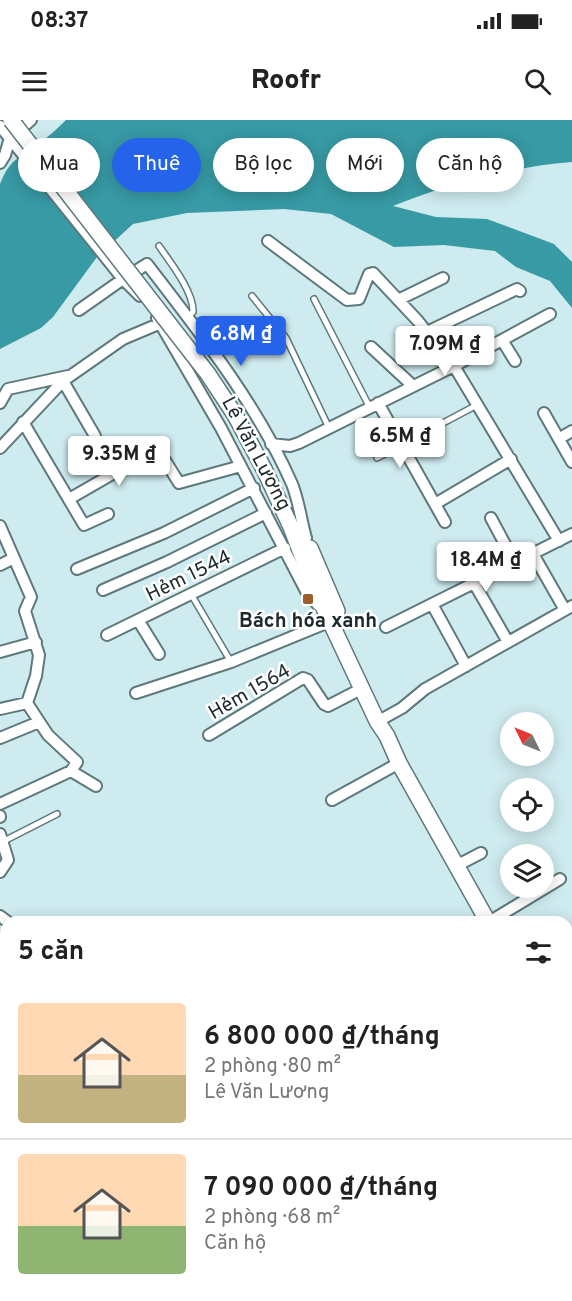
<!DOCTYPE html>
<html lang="vi">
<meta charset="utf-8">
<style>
body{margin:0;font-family:Overpass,sans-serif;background:#f6f6f6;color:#222;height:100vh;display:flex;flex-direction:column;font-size:22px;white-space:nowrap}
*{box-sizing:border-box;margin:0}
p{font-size:20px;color:#767676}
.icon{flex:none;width:33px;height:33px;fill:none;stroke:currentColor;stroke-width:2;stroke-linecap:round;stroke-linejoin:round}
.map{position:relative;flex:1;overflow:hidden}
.panel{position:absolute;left:0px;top:796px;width:573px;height:386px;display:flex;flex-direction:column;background:#fff;border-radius:18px 18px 0 0;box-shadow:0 3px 15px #0003}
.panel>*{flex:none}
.guide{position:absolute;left:18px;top:18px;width:537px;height:54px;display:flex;gap:12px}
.needle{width:39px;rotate:313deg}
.controls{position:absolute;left:500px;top:592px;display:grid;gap:12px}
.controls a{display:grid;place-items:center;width:54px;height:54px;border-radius:50%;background:#fff;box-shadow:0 3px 15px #0003;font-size:30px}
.price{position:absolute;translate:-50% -51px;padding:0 14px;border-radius:6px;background:#fff;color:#222;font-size:20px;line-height:39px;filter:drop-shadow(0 2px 3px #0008)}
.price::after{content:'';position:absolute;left:50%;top:36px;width:18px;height:14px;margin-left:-9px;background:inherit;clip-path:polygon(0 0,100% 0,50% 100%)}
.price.active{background:#2563eb;color:#fff}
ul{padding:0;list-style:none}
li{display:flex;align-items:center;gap:18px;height:150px;padding:0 18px}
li+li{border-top:2px solid #e0e0e0}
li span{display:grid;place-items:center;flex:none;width:168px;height:120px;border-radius:6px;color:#555}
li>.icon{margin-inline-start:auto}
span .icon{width:72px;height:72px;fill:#fffc;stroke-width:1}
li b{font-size:26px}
h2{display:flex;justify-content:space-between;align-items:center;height:72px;padding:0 18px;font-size:26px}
.chip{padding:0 21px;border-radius:27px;background:#fff;box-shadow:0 3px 15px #0003;font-size:21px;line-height:54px}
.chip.active{background:#2563eb;color:#fff}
.status{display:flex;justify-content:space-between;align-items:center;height:42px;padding:0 30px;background:#fff;direction:ltr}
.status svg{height:16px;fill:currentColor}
header{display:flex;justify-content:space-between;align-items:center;height:78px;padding:0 18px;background:#fff;font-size:27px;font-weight:800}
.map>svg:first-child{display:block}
.water{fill:#379aa4}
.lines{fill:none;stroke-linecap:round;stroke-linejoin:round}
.service-casing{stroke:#5e787b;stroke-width:8}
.minor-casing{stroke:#5e787b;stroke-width:14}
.secondary-casing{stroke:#5e787b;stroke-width:18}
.service{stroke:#fff;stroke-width:5}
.minor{stroke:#fff;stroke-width:10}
.secondary{stroke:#fff;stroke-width:15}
.secondary-bridge-casing{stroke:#5e787b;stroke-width:18;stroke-linecap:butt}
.secondary-bridge{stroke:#fff;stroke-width:15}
.poi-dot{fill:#a05d2c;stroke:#fff;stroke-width:2}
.labels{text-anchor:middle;stroke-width:5;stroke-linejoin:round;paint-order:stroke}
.street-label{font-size:20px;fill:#1d292a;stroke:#fff}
.poi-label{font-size:20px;font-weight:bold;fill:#1d292a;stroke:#fff}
</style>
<div class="status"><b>08:37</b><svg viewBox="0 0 49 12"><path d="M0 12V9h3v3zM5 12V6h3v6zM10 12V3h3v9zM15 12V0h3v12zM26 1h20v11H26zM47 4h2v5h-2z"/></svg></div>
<header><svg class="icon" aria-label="menu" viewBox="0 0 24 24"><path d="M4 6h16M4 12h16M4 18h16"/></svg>Roofr<svg class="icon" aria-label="search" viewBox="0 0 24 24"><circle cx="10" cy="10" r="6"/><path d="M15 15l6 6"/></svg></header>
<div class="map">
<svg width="572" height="1181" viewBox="0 0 572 1181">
<rect width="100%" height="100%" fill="#ceebef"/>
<!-- water -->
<path class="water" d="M66 0H572V42C511 47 450 63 393 86L436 97 487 99 554 124 572 142V188L550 161 516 147 495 131 444 125 394 127 331 94 284 89 187 93 133 104 97 137 53 197 41 208 0 229V64C10 38 20 38 40 23 49 16 58 8 66 0Z"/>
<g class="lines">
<defs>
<path id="service" d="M159 126C170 142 194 172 193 192L188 197
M252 176 286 218 329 308
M314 179 370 288
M377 338 477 285
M191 474 231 542
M2 722 57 694
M567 865 572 861"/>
<path id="minor" d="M0 6 123 159 140 176
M15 14 31 0
M0 43 5 35 10 18
M268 121 347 180 359 179 369 154 373 153 418 201 454 246 550 194
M398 180 443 158
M79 190 123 159 147 144C200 213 257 284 292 364 299 381 301 401 306 418
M157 198 221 308 306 471 318 485
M427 212 517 169 520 171
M502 220 515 241
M371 227 413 266
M63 261 95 316
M0 283 8 269 68 256
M378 283 445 402
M544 293 572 342
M23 302 84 405 108 394
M560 318 572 311
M271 324 290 326 299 323 454 246 559 421
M0 328 63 261 123 219 161 203
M69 379 135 341 161 334 179 363 241 346
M435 384 511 339
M491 398 515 443
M0 406 31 477 25 491 39 535 36 556 27 583 48 615 77 642 71 651 0 684
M533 434 565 490
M0 445 14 438
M77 449 164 413 254 368
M474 463 508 522
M103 470 167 442 266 393
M432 484 466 546
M138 500 159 534
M386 507 572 414
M107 515 285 428
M0 532 36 522
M136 573 231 542 331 501 327 497
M0 589 27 583
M384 598 402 588 425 569 572 486
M209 615 303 558 308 560 324 584 328 586 361 569
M0 618 39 602
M71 651 96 666
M332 680 399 643
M0 696V697
M0 714 8 740 0 752
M456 746 481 733
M0 796 8 802
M489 802 560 759"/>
<path id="secondary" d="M264 349 291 407 314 467 377 601 387 616 399 643 488 802
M310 428 337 491
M567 940 572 948
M567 1133 572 1132
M213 1181 250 1176"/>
</defs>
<!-- service casing -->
<use href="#service" class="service-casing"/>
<!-- minor casing -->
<use href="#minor" class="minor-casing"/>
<!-- secondary casing -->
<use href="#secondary" class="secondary-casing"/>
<!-- service -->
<use href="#service" class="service"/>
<!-- minor -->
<use href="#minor" class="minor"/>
<!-- secondary -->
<use href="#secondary" class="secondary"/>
<defs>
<path id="secondary-bridge" d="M11 0 208 254 235 295 264 349"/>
</defs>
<!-- secondary-bridge casing -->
<use href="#secondary-bridge" class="secondary-bridge-casing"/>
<!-- secondary-bridge -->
<use href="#secondary-bridge" class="secondary-bridge"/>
</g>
<!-- markers -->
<rect class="poi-dot" x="302" y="473" width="12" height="12" rx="3"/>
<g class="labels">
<!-- street labels -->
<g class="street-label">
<text transform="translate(257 333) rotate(62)" y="7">Lê Văn Lương</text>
<text transform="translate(188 455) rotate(-26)" y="7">Hẻm 1544</text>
<text transform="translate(249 571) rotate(-30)" y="7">Hẻm 1564</text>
</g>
<!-- poi labels -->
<g class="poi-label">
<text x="308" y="507">Bách hóa xanh</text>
</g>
</g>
</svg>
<div class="controls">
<a><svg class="needle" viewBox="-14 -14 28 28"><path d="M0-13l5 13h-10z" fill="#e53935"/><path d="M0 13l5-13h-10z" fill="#767676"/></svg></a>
<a><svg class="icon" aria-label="locate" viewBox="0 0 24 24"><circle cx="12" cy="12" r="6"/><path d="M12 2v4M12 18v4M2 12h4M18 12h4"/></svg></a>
<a><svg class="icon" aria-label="layers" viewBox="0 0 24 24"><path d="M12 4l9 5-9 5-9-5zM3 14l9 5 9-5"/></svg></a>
</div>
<b class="price active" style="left:241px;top:247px">6.8M ₫</b>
<b class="price" style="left:445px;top:257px">7.09M ₫</b>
<b class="price" style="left:400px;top:349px">6.5M ₫</b>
<b class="price" style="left:119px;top:367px">9.35M ₫</b>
<b class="price" style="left:486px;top:473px">18.4M ₫</b>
<div class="guide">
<a class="chip">Mua</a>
<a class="chip active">Thuê</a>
<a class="chip">Bộ lọc</a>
<a class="chip">Mới</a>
<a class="chip">Căn hộ</a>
</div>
<section class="panel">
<h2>5 căn<svg class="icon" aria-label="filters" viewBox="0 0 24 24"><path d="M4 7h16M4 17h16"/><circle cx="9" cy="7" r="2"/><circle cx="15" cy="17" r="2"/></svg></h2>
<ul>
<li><span style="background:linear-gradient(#ffd9b3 60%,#c2b280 0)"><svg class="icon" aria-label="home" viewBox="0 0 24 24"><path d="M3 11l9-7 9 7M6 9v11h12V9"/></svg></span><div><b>6 800 000 ₫/tháng</b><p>2 phòng · 80 m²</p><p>Lê Văn Lương</p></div></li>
<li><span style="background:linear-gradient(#ffd9b3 60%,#8fb573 0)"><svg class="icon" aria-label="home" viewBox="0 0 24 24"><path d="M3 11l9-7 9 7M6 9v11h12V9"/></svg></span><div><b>7 090 000 ₫/tháng</b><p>2 phòng · 68 m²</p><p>Căn hộ</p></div></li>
</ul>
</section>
</div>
